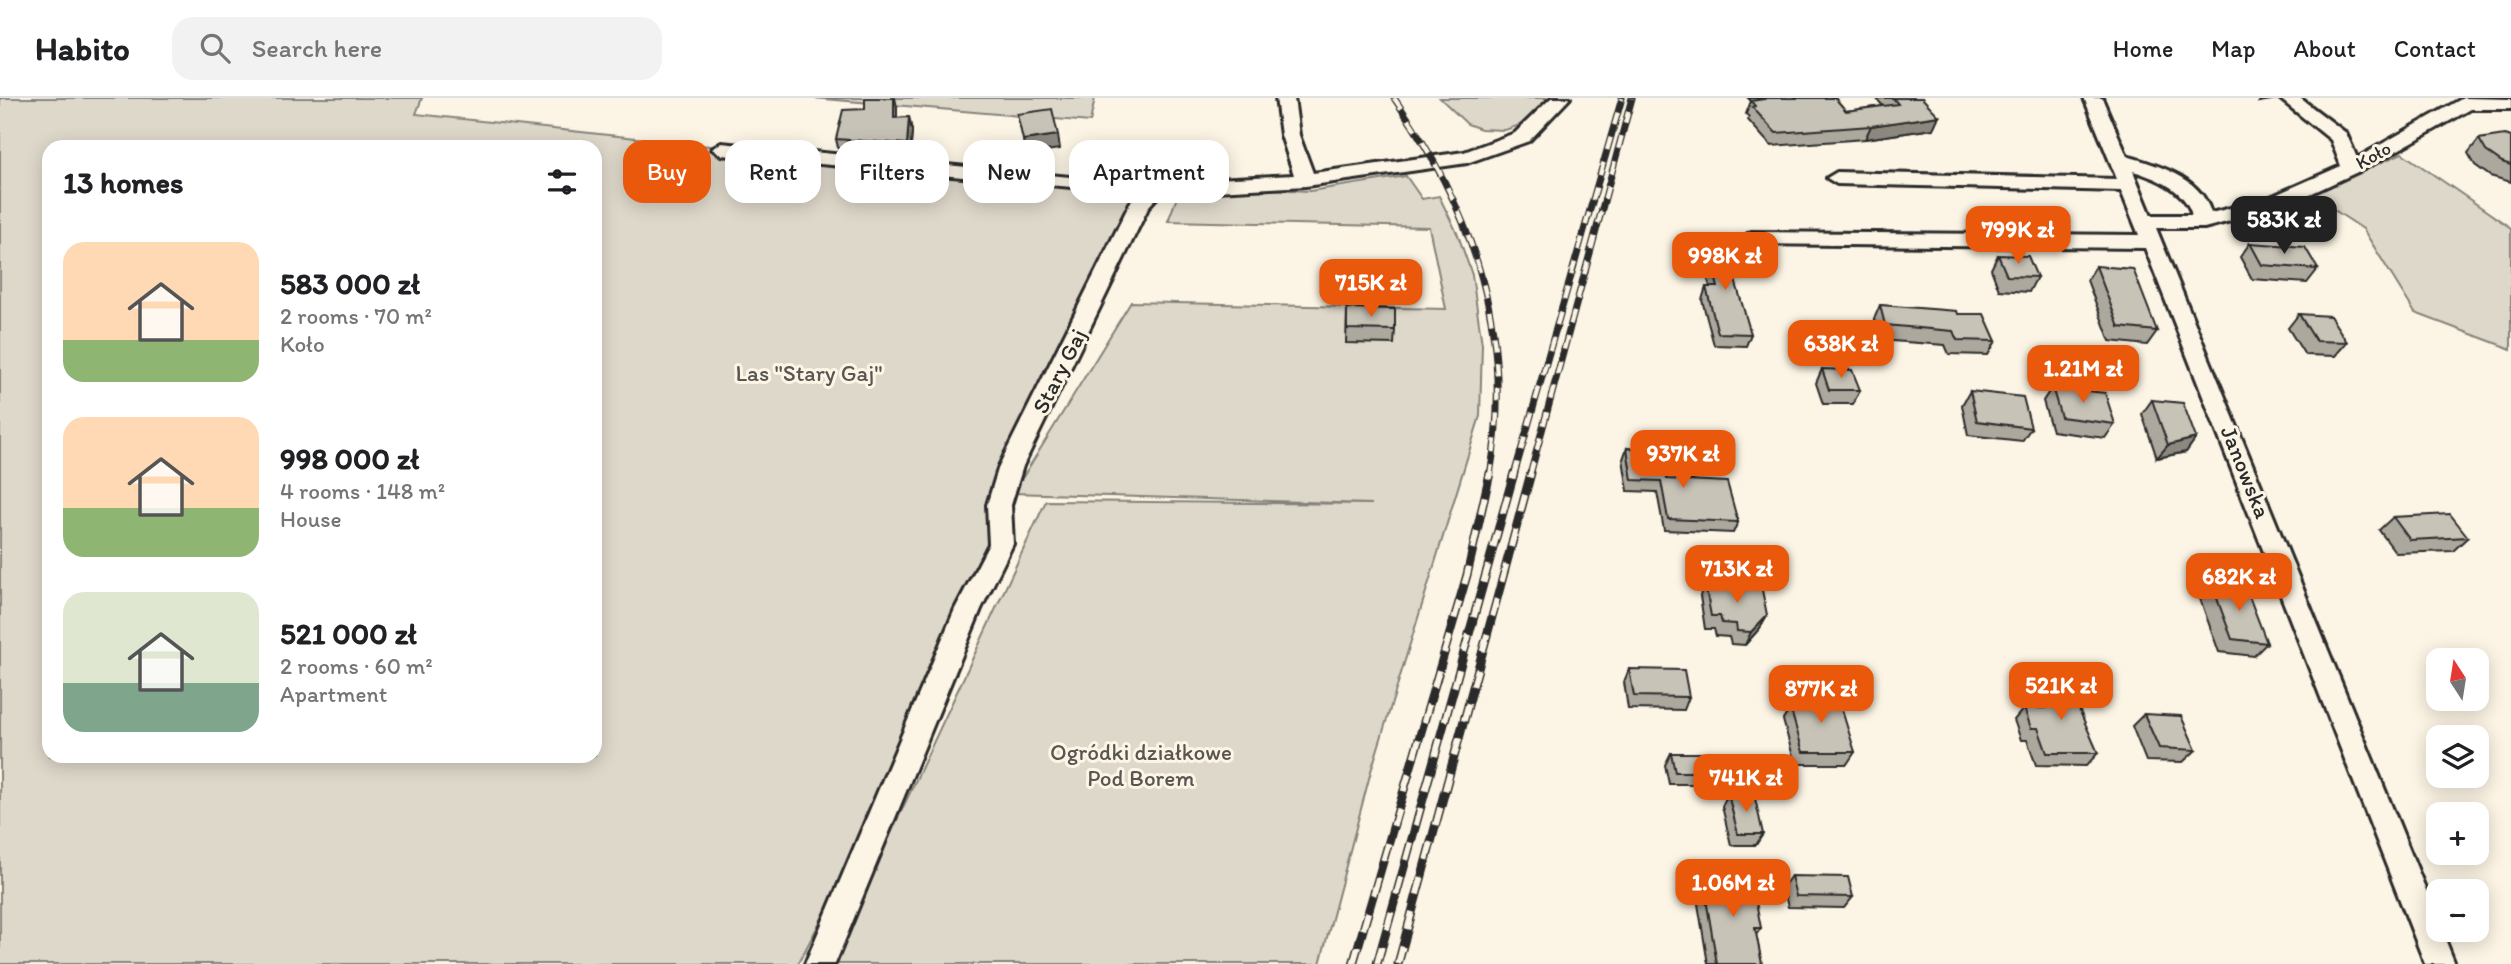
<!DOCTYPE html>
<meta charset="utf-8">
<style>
body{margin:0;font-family:Itim,sans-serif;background:#f2f2f2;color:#202124;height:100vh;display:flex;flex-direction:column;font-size:26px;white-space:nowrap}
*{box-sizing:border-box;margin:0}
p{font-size:23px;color:#757577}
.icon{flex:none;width:38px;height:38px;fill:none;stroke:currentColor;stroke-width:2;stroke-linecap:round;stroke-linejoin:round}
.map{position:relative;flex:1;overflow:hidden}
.panel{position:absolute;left:42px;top:42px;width:560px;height:623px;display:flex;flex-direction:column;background:#fff;border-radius:21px;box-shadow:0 4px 18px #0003}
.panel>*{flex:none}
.hud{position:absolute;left:623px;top:42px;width:665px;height:63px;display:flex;gap:14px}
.needle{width:46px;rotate:348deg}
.buttons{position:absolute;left:2426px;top:550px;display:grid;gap:14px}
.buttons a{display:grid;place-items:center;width:63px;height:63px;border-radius:14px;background:#fff;box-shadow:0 4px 18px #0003;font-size:35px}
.price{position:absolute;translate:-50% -60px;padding:0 16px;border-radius:14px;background:#ea580c;color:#fff;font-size:23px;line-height:46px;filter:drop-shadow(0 2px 4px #0008)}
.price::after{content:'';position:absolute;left:50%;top:42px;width:21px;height:16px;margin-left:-10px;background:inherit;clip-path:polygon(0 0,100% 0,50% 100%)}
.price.current{background:#222;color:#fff}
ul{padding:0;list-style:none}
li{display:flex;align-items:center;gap:21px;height:175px;padding:0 21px}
li span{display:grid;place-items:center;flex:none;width:196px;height:140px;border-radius:21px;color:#555}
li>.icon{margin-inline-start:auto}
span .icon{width:84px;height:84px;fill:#fffc;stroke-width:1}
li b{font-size:30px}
h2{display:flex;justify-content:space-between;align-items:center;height:84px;padding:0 21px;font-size:30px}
.tag{padding:0 24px;border-radius:21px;background:#fff;box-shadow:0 4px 18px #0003;font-size:24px;line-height:63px}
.tag.current{background:#ea580c;color:#fff}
header{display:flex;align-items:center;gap:42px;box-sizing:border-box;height:98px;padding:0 35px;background:#fff;border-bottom:2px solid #e0e0e0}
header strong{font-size:33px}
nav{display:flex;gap:38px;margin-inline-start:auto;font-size:24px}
.search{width:490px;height:63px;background:#f2f2f2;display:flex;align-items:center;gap:18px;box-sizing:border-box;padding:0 24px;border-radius:21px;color:#757577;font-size:26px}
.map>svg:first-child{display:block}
.green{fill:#ded8ca;stroke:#84827a;stroke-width:2;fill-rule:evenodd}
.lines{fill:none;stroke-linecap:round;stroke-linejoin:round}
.minor-casing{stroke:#2b2b2b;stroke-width:6}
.minor{fill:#fcf5e5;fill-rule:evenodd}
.rail-far1-casing{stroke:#2b2b2b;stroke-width:7}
.rail-casing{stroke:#2b2b2b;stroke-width:9}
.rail-far1{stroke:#fcf5e5;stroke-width:4.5;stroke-dasharray:13;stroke-linecap:butt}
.rail{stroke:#fcf5e5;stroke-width:6;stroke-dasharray:18;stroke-linecap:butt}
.wall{fill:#aca89d;stroke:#2b2b2b;stroke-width:2}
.shaded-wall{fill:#8c8880;stroke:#2b2b2b;stroke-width:2}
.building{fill:#c8c3b7;stroke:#2b2b2b;stroke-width:2}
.labels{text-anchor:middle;stroke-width:6;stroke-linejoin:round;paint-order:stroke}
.far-street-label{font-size:19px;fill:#2b2b2b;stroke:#fcf5e5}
.street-label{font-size:23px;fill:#2b2b2b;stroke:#fcf5e5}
.park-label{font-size:23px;fill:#585653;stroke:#fcf5e5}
</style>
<header>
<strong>Habito</strong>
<div class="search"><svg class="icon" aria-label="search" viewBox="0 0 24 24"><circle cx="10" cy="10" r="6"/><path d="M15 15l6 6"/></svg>Search here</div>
<nav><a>Home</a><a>Map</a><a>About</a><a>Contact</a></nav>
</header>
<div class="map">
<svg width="2511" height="866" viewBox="0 0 2511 866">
<rect width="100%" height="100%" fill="#fcf5e5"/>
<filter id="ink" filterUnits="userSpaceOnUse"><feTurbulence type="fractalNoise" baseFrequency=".0143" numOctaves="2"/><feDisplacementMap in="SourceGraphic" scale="14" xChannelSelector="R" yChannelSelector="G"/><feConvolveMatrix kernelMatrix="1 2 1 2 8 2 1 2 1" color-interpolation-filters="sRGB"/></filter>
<g filter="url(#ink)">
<!-- green -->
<path class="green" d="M0 0H422L416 16 838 62 988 82 1133 95 1118 138 860 747 798 866H0ZM49 49H595V658H49Z
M813 0H1095L1090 24Z
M1440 0H1553L1529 24 1505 32 1481 31 1467 26Z
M2402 55 2511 130V251L2415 215 2363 131 2310 96Z
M1406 78 1422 101 1439 98 1458 137 1472 177 1482 246 1480 318 1371 673 1320 866H830L1046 403 1372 406 1013 395 1131 204 1446 211 1429 129 1168 123 1179 94 1245 90 1310 93Z"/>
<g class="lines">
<defs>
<path id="minor" d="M1276 0H1294L1299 37 1313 75 1464 54 1515 35 1551 0H1570L1529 43 1467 65 1306 88 1160 96 1149 108 1023 368 1011 407 1013 446 981 511 835 866H805L955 511 989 446 987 407 999 368 1130 105 1138 95 721 57 712 51 721 45 1101 82 1154 84 1294 77 1281 37Z
M2084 0H2102L2127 58C2159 68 2200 78 2211 115L2266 101 2341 68 2331 42 2279 0H2300L2346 35 2357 60 2463 0 2511 1V11H2471L2366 70 2280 110 2204 130H2156L2438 822V831H2441L2455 866H2425L2145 150 1751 146 1741 140 1751 134 2139 137 2121 93 1837 86 1827 80 1837 74 2117 81ZM2133 73C2156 80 2185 91 2192 117H2151Z"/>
</defs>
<!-- minor casing -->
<use href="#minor" class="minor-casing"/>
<!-- minor -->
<use href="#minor" class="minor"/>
<defs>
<path id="rail-far1" d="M1394 0C1474 114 1515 237 1490 377
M1514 377 1622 0
M1530 377 1632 0"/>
<path id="rail" d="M1353 866 1467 477 1490 375
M1377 866 1514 375
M1398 866 1531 375"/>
</defs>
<!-- rail-far1 casing -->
<use href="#rail-far1" class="rail-far1-casing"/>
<!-- rail casing -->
<use href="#rail" class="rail-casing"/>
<!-- rail-far1 -->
<use href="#rail-far1" class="rail-far1"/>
<!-- rail -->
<use href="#rail" class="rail"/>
</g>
<!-- wall -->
<path class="wall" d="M1748 0H1835L1846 13 1883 8 1876 0H1922L1933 31 1865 41 1771 48 1748 22 1749 19 1746 16 1751 3Z
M897 9V20L909 19 912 33 910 60 839 54 836 41Z
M2511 39V84L2490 78 2475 67 2468 55 2479 41Z
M1705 142 1751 236 1746 248 1714 247 1702 202 1706 189H1710L1701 155Z
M2250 145 2318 171 2307 185 2252 181 2240 159Z
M1998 157 2037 179 2029 194 1999 192 1991 171Z
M2096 168 2157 233 2147 247 2110 243 2087 182Z
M1880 207 1958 216 1996 243 1988 257 1949 256 1945 247 1879 242 1874 221Z
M1347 210 1395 232 1394 246 1346 245Z
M2299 216 2347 244 2335 258 2305 257 2288 230Z
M1822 271 1860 292 1853 306H1823L1816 285Z
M2052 289 2115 326 2105 340 2052 333 2043 303Z
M1970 293 2031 330 2022 343 1968 337 1962 307Z
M2152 302 2196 340 2186 354 2157 360 2142 316Z
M1627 350 1667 381 1738 424 1733 435 1664 432 1657 394 1628 393 1623 361Z
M2393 419 2468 439 2453 453 2396 455 2379 432Z
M2211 484 2267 545 2254 558 2219 554 2199 498Z
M1705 485 1767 517 1760 530 1745 547 1731 546 1729 539 1716 538 1714 531H1705L1700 498Z
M1629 571 1689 599 1684 612 1628 611 1624 584Z
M2038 588 2098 655 2086 668 2036 667 2027 642H2021L2014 622 2024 610H2031L2028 601Z
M1797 593 1830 610 1855 654 1847 666H1795L1783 622 1791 609 1790 605Z
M2144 616 2196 652 2183 664 2146 663 2132 628Z
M1671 655 1716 674 1709 686H1669L1665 667Z
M1728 696 1763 736 1756 747H1731L1722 708Z
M1702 777 1761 830 1756 837 1762 866H1708L1695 788Z
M1791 778 1853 799 1844 810 1788 809 1783 789Z"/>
<!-- shaded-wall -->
<path class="shaded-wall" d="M894 0H895L897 9V34L894 20Z
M2262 0H2278L2277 1 2259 4Z
M1939 18 1933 31 1865 41 1871 28Z
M909 19 912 33 910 60 907 46Z
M1058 37 1060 51 1025 56 1023 42Z
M2196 340 2186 354 2157 360 2168 347Z
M1767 517 1760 530 1745 547 1751 534Z"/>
<!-- building -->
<path class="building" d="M865 0H894V20L909 19 907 46 836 41 843 12 865 11Z
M1763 0H1835L1846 13 1898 6 1893 0H1922L1939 18 1871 28 1776 35 1752 9 1755 8 1751 3 1764 1Z
M1052 11 1058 37 1023 42 1017 16Z
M2504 37 2511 39V67L2502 64 2486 53 2479 41Z
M1722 138 1751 236 1718 235 1706 189H1718L1705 142Z
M2250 145 2305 149 2318 171 2262 167Z
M1998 157 2028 158 2037 179 2007 178Z
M2096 168 2133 171 2157 233 2119 229Z
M1880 207 1957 213 1958 216H1984L1996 243 1957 242 1953 233 1885 227Z
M1347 210 1395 211V232L1347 231Z
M2299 216 2330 218 2347 244 2316 243Z
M1822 271 1852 272 1860 292H1829Z
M2052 289 2105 295 2115 326 2061 319Z
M1970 293 2023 299 2031 330 1977 323Z
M2152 302 2183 305 2196 340 2168 347Z
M1627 350 1661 351 1667 381 1727 384 1738 424 1668 421 1661 383 1632 382Z
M2450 416 2468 439 2410 442 2393 419Z
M2211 484 2245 488 2267 545 2232 541Z
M1705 485 1761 487 1767 517 1751 534 1737 533 1736 526 1722 525 1720 518H1711Z
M1629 571 1684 572 1689 599 1634 598Z
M2038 588H2069L2098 655H2047L2038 630H2031L2024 610H2046Z
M1797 593H1824L1830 610 1841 609 1855 654H1803L1790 609H1802Z
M2144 616 2181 618 2196 652 2159 650Z
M1671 655H1711L1716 674H1675Z
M1728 696H1754L1763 736H1738Z
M1702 777 1751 778 1761 830H1755L1762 866H1717Z
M1791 778 1848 779 1853 799 1796 798Z"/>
</g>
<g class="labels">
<!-- far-street labels -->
<g class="far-street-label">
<text transform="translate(2373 57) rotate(-29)" y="7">Koło</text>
</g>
<!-- street labels -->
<g class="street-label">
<text transform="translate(1059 273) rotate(-63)" y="8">Stary Gaj</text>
<text transform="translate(2246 374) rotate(68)" y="8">Janowska</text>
</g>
<!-- park labels -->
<g class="park-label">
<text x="809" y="283">Las "Stary Gaj"</text>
<text x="1141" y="662">Ogródki działkowe<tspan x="1141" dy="26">Pod Borem</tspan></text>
</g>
</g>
</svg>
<div class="buttons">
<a><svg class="needle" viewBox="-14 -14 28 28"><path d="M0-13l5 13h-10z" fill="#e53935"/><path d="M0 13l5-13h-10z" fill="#757577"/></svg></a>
<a><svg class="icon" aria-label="layers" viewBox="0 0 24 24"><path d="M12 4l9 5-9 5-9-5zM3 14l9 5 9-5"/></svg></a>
<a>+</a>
<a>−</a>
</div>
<b class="price current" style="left:2284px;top:158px">583K zł</b>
<b class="price" style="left:2018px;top:168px">799K zł</b>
<b class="price" style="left:1725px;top:194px">998K zł</b>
<b class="price" style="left:1371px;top:221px">715K zł</b>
<b class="price" style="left:1841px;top:282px">638K zł</b>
<b class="price" style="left:2083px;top:307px">1.21M zł</b>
<b class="price" style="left:1683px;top:392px">937K zł</b>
<b class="price" style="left:1737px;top:507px">713K zł</b>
<b class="price" style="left:2239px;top:515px">682K zł</b>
<b class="price" style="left:2061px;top:624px">521K zł</b>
<b class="price" style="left:1821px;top:627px">877K zł</b>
<b class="price" style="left:1746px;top:716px">741K zł</b>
<b class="price" style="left:1733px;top:821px">1.06M zł</b>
<div class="hud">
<a class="tag current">Buy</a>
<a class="tag">Rent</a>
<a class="tag">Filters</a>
<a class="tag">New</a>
<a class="tag">Apartment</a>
</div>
<section class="panel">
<h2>13 homes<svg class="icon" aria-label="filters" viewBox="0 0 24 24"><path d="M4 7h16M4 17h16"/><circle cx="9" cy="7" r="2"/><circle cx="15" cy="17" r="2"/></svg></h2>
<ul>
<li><span style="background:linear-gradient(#ffd9b3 70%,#8fb573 0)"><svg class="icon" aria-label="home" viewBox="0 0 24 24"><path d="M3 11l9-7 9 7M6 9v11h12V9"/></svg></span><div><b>583 000 zł</b><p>2 rooms · 70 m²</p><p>Koło</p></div></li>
<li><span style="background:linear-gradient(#ffd9b3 65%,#8fb573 0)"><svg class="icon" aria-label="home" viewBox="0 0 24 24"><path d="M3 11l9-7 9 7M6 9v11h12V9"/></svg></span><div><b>998 000 zł</b><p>4 rooms · 148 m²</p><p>House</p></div></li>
<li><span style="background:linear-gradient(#dfe7d0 65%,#7fa58c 0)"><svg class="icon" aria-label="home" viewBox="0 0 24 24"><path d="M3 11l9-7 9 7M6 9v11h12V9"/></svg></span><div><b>521 000 zł</b><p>2 rooms · 60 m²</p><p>Apartment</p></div></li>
</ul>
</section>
</div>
